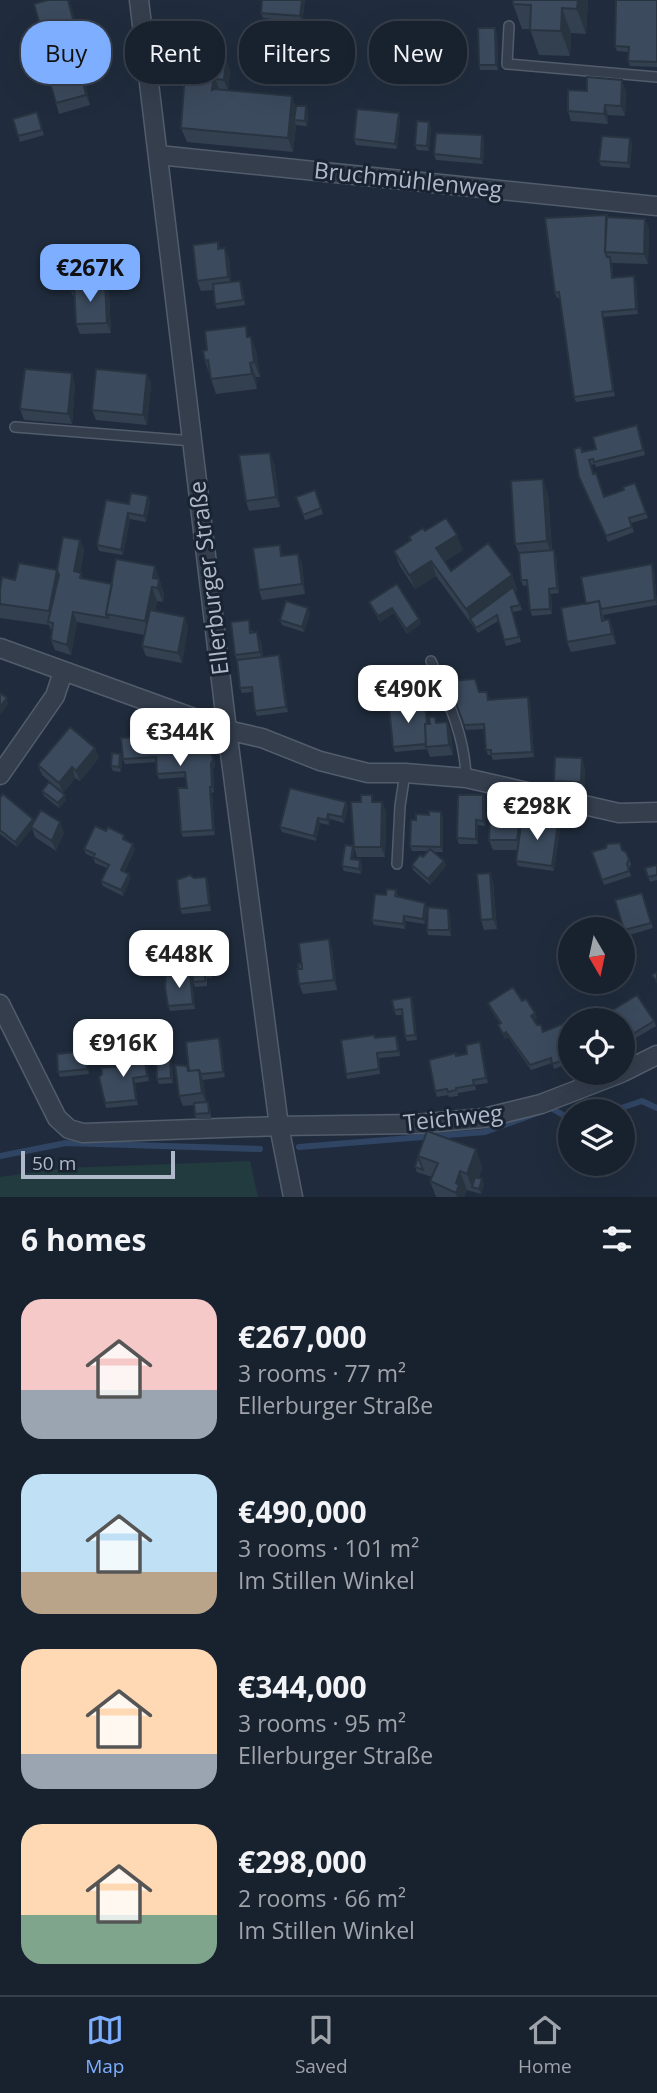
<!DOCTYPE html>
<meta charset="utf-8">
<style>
body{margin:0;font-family:"Open Sans",sans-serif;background:#252e3a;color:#f1f3f6;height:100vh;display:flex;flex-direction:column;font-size:26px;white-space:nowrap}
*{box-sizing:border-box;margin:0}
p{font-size:23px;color:#9fa3aa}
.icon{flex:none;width:38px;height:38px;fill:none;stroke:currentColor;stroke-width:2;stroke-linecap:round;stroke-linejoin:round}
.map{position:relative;height:1197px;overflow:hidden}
.panel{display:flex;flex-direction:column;background:#18212e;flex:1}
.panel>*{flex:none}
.banner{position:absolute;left:21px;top:21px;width:616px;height:63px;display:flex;gap:14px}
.needle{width:46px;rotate:171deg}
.buttons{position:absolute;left:558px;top:917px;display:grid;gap:14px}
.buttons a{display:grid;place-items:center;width:77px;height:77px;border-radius:50%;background:#18212e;box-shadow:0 7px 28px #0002,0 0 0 2px #363e4a;font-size:35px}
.scale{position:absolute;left:21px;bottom:18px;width:154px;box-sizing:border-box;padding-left:7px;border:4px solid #afb9c9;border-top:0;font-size:19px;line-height:24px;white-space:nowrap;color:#afb9c9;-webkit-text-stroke:5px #192332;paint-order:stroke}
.price{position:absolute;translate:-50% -60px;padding:0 16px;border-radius:14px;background:#fff;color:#222;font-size:23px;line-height:46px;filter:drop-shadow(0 2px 4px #0008)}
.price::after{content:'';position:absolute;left:50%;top:42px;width:21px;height:16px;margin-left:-10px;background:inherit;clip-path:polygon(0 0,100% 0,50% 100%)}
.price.selected{background:#7eaeff;color:#111}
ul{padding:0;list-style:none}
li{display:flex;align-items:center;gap:21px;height:175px;padding:0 21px}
li span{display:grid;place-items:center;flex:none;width:196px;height:140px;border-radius:21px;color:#555}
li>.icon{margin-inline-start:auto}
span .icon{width:84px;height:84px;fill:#fffc;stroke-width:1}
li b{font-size:30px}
h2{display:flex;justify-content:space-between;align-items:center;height:84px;padding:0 21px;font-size:30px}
.pill{padding:0 24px;border-radius:28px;background:#18212e;box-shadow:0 7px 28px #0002,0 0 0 2px #363e4a;font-size:24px;line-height:63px}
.pill.selected{background:#7eaeff;color:#111}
.dock{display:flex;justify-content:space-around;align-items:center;height:98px;border-top:2px solid #363e4a;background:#18212e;font-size:19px;color:#9fa3aa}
.dock a{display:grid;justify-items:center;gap:4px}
.dock .selected{color:#7eaeff}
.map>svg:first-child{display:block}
.green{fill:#223b3e}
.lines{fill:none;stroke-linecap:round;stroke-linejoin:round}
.stream{stroke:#304564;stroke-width:6}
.lane-casing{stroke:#525c6b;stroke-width:12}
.street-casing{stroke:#525c6b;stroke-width:21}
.lane{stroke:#343e4d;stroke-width:9}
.street{stroke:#343e4d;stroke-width:18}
.wall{fill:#334050}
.shaded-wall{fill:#293441}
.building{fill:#3b4a5d;stroke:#293441;stroke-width:2}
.labels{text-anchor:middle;stroke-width:6;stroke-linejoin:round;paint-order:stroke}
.street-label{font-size:23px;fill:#afb9c9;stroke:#192332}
</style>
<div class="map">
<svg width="657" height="1197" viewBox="0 0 657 1197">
<rect width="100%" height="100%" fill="#202c3d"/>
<!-- green -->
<path class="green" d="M250 1161 258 1197H0V1177L64 1168Z"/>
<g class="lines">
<!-- stream -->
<path class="stream" d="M612 1111 642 1101 657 1108
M299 1147 485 1132 551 1108 570 1119
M0 1156 66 1143 260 1149"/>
<defs>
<path id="lane" d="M509 26 507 64 657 77
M15 427 193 441
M431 661C447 699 465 735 466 778
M397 864 400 806 405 773"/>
<path id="street" d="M139 0 227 730 279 1126 293 1197
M158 155 657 206
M0 648 227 730 262 738 320 761 368 773H405L466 778 619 813 657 812
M0 775 55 696 63 672
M0 1004 57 1118 69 1129 83 1133 279 1126 416 1124 484 1118 541 1104 621 1073
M623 1072 657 1055"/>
</defs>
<!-- lane casing -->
<use href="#lane" class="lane-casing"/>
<!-- street casing -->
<use href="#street" class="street-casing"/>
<!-- lane -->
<use href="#lane" class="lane"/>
<!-- street -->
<use href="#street" class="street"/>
</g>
<!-- wall -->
<path class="wall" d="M48 0H69L81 44 48 53 45 43Z
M305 0 302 22 263 18 261 13Z
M513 0H588L586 34 571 33 570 56 539 55 530 29H522L513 4Z
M657 0V67L630 66 628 61V52L617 51 615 46Z
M183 32 185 37 184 47 170 45 168 40Z
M497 33 498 70H480L479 65Z
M226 60 230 70 228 90 296 106H306L308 111 307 126 296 125 293 152 187 142 181 128 184 84 181 76 188 68Z
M306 65 304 85 262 80 260 75Z
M82 68 90 105 59 114 56 103Z
M626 91 625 116 608 115V124L571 121 568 111Z
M39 117 44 135 20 142 13 119Z
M400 119 397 149 356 145 354 139Z
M431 127 429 151 417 150 415 145Z
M482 135 484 141 483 164 436 160 434 154Z
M632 143 630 168 601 166 599 161Z
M607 215 608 217 645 219 649 229 648 264 612 263 613 278 636 282 638 314 603 317 615 396 576 402 574 397 560 298H557L555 293Z
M218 242 220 249 229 258 231 282 242 286 245 305 217 309 215 304 214 290 201 291 197 281Z
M92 268 94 274V283H105L109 293 111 333 80 334 76 324 75 296H73L71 291Z
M250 337 256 351 260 377H256L257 389 216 394 205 361Z
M147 374 151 384 147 425 96 420 92 410Z
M75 384 72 424 24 420 20 409Z
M639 430 645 455 596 467 595 464 591 465 593 474 604 497 624 490 635 483 648 518 631 523 634 532 608 542 581 482 582 452 596 449Z
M274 463 280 507 249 511 246 501Z
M315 490 323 514 305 520 296 497Z
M548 494 552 550 556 555 559 593 551 594 552 614 532 616 530 610 528 585 523 586 521 580 519 553 515 544Z
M148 496 150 501 146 522 130 519 123 555 99 551 97 545 129 504Z
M425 531 463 550 445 561 451 571 512 575 517 590 515 592 522 610 513 612 521 642 506 646 498 621 478 633 436 576 415 589 400 566 394 551 411 541 409 537Z
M80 540 84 550 80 572 83 579 112 584 155 566 164 594 163 602 157 601 155 611 188 627 182 663 146 656 142 646 144 635 77 622 71 655 55 650 51 640 52 632 49 625 0 618V581L15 580 57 570Z
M298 554 302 564 305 594 262 600 259 590Z
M652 564 654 570 657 605 603 615 604 620 613 629 616 644 571 652 567 642 586 604Z
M397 584 419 619 421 624 407 634 394 613 380 622 371 607 369 602Z
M310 613 304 632 282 625 280 620Z
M252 630 253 632H257L261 642 263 657 281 660 288 712 257 716 255 711 252 692 242 693 240 688 237 660 235 655Z
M448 681 479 692H487L489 700 528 697 530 702 534 757 493 760 491 755H488L486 750 485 729 466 730Z
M426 709 428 724 447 722 451 732 453 755 430 757 427 749 395 752 393 747Z
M185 732 210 736 215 765 213 769 214 792 212 793 215 835 183 837 181 832 187 788 186 777 159 779 157 774V762L125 764 123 759Z
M95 748 99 758 80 781 75 778 63 793 42 775 38 765Z
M120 754 122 759 121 772 113 771 111 766Z
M585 768V792L557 791 554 781Z
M42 791 66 800 59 808 44 796Z
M483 795 485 800V826L478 825V844H459L457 838Z
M0 798 35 821 64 832 56 851 35 837 32 828 17 847 0 834Z
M361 802H382L386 812 385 857H357L354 847Z
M348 807 344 823 330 819 329 825 320 823 316 841 282 832 280 827Z
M521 813 522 818 558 824 560 829 554 871 518 866 516 861 518 850H493L489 840Z
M443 817V852H432L444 861 446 866 430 885 413 870 412 865 423 857 428 851H412L410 846 416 820Z
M126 841 135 849 124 872 129 874 130 879 123 896 103 886 101 881 107 868 95 863 93 857 86 854 84 849Z
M353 846 354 851 353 859 362 865 361 874 344 871 342 866Z
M622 850 626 852 631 864 629 869 631 876 604 885 592 852Z
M657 865V880L650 882 645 868Z
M490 873 493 883 497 929 484 930 481 920Z
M206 877 208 882 211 911 182 914 180 909 194 878Z
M396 890 398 897 425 903 427 908 425 924 406 921 405 929 374 925 372 920 386 895Z
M644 898 653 928 626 936 615 900Z
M448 909 450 914 451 936 428 935 427 930Z
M329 939 332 949 337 990 303 994 299 984V969L302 964Z
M219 944 220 953 207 955 206 949Z
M211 966 212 978H207V986L195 987 193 982Z
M192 979 195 1009 170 1011 168 1006Z
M522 1001 537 1018 534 1020 544 1032 570 1021V1063L554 1069 552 1063 531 1070 508 1037 505 1039 498 1025 500 1024 490 1008 488 1003Z
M413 1003 417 1040 407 1041 405 1036 402 1015H396L394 1010Z
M611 1011 654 1021 656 1026 629 1042 623 1032V1020H616Z
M375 1038 398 1041 400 1056 379 1058 380 1074 347 1079 346 1074Z
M221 1044 225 1077 203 1080 206 1102 210 1108 211 1119H196L195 1114 194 1105 183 1106 179 1096 187 1066 189 1070Z
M482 1048 488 1083 475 1085 476 1090 458 1093V1096L449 1097 448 1095 437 1097 435 1091 456 1056 467 1054Z
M144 1051 146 1056 149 1081 135 1083 138 1105 106 1108 105 1103 131 1065Z
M87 1056 89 1074 60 1077 58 1072Z
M172 1062 173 1083 159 1084 157 1079Z
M476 1149 482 1168 479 1178 484 1184 481 1194 467 1190 464 1197H436L430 1181 432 1177 417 1172 415 1167 418 1156Z"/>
<!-- shaded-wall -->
<path class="shaded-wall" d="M68 0 71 5 81 44 77 34Z
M302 0H305L302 22 300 16Z
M578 0H588L586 34 577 9Z
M562 8 571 33 570 56 561 31Z
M495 28 497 33 498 70 496 65Z
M183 32 185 37 184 47 182 41Z
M78 57 82 68 90 105 86 95Z
M226 60 230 70 228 90 224 80Z
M304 60 306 65 304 85 302 80Z
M214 75 219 89 212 90Z
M622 80 626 91 625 116 621 106Z
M292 96 297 111 294 120 296 125 293 152 288 138Z
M605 105 608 115V124L604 114Z
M306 106 308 111 307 126 305 121Z
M399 113 400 119 397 149 395 144Z
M429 122 431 127 429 151 427 146Z
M482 135 484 141 483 164 481 159Z
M630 138 632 143 630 168 628 163Z
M645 219 649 229 648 264 644 254Z
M225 248 229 258 232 287 228 277Z
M610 257 612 263 614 283 612 278Z
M634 276 636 282 638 314 636 309Z
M105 283 109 293 111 333 107 323Z
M602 312 603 317 615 396 613 391Z
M251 337 256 351 260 377 254 362Z
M250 363 256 377 257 389 252 374Z
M72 373 75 384 72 424 68 414Z
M147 374 151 384 147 425 143 415Z
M270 453 274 463 280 507 276 497Z
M543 479 548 494 552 556 547 541Z
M148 496 150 501 146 522 144 516Z
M128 513 130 519 123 555 121 550Z
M457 535 463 550 441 563 436 548Z
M80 540 84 550 78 581 74 571Z
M554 550 556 555 559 593 557 588Z
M298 554 302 564 305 594 302 584Z
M431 561 436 576 415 589 409 575Z
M652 564 654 570 657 605 655 600Z
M155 566 164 594 163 602 153 578Z
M57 570 62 585 55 625 49 611Z
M512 575 517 590 473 623 470 619 466 609Z
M152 587 157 601 150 636 145 621Z
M549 589 551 594 552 614 550 609Z
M308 608 310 613 304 632 302 627Z
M392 608 394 613 380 622 378 616Z
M73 612 77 622 71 655 67 645Z
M185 617 188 627 182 663 178 653Z
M419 619 421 624 407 634 406 629Z
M609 619 613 629 616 644 612 634Z
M257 632 261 642 263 663 260 652Z
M279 655 281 660 288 712 286 707Z
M528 697 530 702 534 757 532 752Z
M7 698 8 704 0 715V707Z
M447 722 451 732 453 755 449 745Z
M208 730 210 736 215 765 213 769 214 792 212 787Z
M95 748 99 758 80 781 76 771Z
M120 754 122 759 121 772 119 767Z
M582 758 585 768V792L581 782Z
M72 767 75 778 63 793 59 783Z
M210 787 212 793 215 835 213 830Z
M65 795 66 800 59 808 58 803Z
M483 795 485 800V826L483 821Z
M346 802 348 807 344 823 342 817Z
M382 802 386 812 385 857 381 847Z
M441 812 443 817V852L441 847Z
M521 813 524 823 520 850 517 840Z
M328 814 330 819 329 825 327 820Z
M318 818 320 823 316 841 314 836Z
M33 819 35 824 17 847 15 842Z
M476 820 478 825V844L476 839Z
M60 822 64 832 56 851 52 841Z
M558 824 560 829 554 871 552 866Z
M133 844 135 849 122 875 121 870Z
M353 846 354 851 353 864 351 859Z
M360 860 362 865 361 874 359 869Z
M444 861 446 866 430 885 428 879Z
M490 873 493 883 497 929 493 919Z
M129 874 130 879 123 896 121 890Z
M206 877 208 882 211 911 209 905Z
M425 903 427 908 425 924 423 919Z
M448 909 450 914 451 936 449 930Z
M404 916 406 921 405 929 403 924Z
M329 939 332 949 337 990 334 980Z
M190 974 192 979 195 1009 193 1004Z
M411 997 413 1003 417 1040 415 1035Z
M535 1013 537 1018 533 1021 531 1016Z
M506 1032 508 1037 505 1039 503 1034Z
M219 1038 221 1044 225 1077 223 1072Z
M480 1042 482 1048 488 1083 486 1078Z
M86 1051 87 1056 89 1074 87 1069Z
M144 1051 146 1056 149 1081 147 1076Z
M170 1057 172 1062 173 1083 171 1078Z
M199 1070 203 1080 206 1103 202 1093Z
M133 1078 135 1083 138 1105 136 1100Z
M476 1149 482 1168 476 1188 472 1187 474 1193 467 1174Z
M460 1171 467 1190 464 1197H457L456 1193V1183Z
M482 1179 484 1184 481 1194 479 1189Z"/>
<!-- building -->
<path class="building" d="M48 0H68L77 34 45 43 34 4Z
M262 0H302L300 16 261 13Z
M513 0H578L577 9 562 8 561 31 530 30 531 5 513 4Z
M616 0H657V62L628 61 629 47 615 46Z
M478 28H495L496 65H479Z
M169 31 183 32 182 41 168 40Z
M189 56 226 60 224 80 215 79 214 75 185 72V76H181L182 67 188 68Z
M262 56 304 60 302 80 260 75Z
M78 57 86 95 56 103 45 66Z
M185 72 214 75 212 90 214 89 292 96 288 138 181 128Z
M587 77 622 80 621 106 605 105 604 114 568 111V90L587 91Z
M296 106H306L305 121 294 120Z
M357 109 399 113 395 144 354 139Z
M37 112 42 130 18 136 13 119Z
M417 121 429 122 427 146 415 145Z
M436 133 482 135 481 159 434 154Z
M602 136 630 138 628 163 599 161Z
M607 215 605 252 607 257H610L612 278 634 276 636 309 602 312 613 391 574 397 559 292 555 293 545 218Z
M606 217 645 219 644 254 605 252Z
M218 242V249L225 248 228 277 197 281 193 245Z
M92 268V283L74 284V290L71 291 70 269Z
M240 281 243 300 215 304 213 284Z
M105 283 107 323 76 324 74 284Z
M246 326 247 337H251L254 362 250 363 252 374 211 379 208 360 205 361 203 351 207 350 205 331Z
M25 369 72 373 68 414 20 409Z
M96 369 147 374 143 415 92 410Z
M637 425 643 450 594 462 593 459 589 460 593 474 596 473 604 497 624 490 623 487 635 483 646 513 629 518 632 527 606 536 579 477 574 449 581 447 582 452 596 449 593 437Z
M270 453 276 497 246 501 239 455Z
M543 479 547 541 515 544 511 481Z
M315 490 321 508 303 515 296 497Z
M131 493 148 496 144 516 128 513 121 550 97 545 106 500 129 504Z
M446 518 457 535 436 548 451 571 488 543 512 575 466 609 431 561 409 575 394 551 411 540 409 537 423 528 425 531Z
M63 537 80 540 74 571 81 573 80 578 112 584 106 614 108 618 73 612 67 645 51 640 53 623 48 622 59 575 57 570Z
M280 545 281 556 298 554 302 584 259 590 253 548Z
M554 550 557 588 549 589 550 609 530 610 527 580H521L519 553Z
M116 559 155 566 153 578 159 579 158 588 152 587 145 621 106 614Z
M19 563 57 570 49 611 0 604V590L2 577 15 580Z
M652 564 655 600 601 609 599 601 586 604 581 577Z
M397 584 419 619 406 629 392 608 378 616 369 602Z
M513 587 520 605 511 607 519 637 504 640 497 615 476 628 470 619Z
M286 601 308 608 302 627 280 620Z
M599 601 602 621 609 619 612 634 567 642 561 608Z
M150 610 185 617 178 653 142 646Z
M249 620 250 633 257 632 260 652 235 655 231 622Z
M279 655 286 707 255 711 252 687 240 688 237 660Z
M475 679 479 692H487L488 700 528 697 532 752 491 754V750H486L484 724 464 725 448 681Z
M0 693 7 698 0 707Z
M425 703 427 724H425L426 744 393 747 389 707Z
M429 717H435L436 723 447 722 449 745 426 747 425 724H430Z
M183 725V732L208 730 213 760 211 764 212 787H210L213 830 181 832 178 788H187L185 772 157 774 156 757 123 759 121 738 139 737 138 728Z
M70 727 95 748 76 771 72 767 59 783 38 765Z
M112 753 120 754 119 767 111 766Z
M555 757 582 758 581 782 554 781Z
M49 782 65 795 58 803 42 791Z
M290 788 346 802 342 817 328 814 327 820 318 818 314 836 280 827Z
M3 794 33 819 15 842 0 830V798Z
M361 795H372V802H382L381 847H354L351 802H361Z
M458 795H483V821L476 820V839L457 838Z
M41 810 60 822 52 841 31 827Z
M429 811 441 812V847L410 846 411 820H416V814L429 815Z
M490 813H521L517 840H489Z
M522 818 558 824 552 866 516 861Z
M95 826 106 831 108 827 124 835 123 839 133 844 121 870 129 874 121 890 101 881 109 865 93 857 95 854 84 849Z
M620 843 622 850 626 852 629 859 627 864 629 871 602 880 592 852 606 848 607 844Z
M345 845 353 846 351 859 360 860 359 869 342 866Z
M430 849 444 861 428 879 412 865 420 855 423 857Z
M657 865V875L648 877 645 868Z
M490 873 493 919 481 920 477 874Z
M190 875 194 878 206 877 209 905 180 909 177 880Z
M387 889 396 890 395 896 425 903 423 919 404 916 403 924 372 920 375 894 386 895Z
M642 893 651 923 624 930 615 900Z
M428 907 448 909 449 930H427Z
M218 939V948L206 949 205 940Z
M329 939 334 980 299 984 297 969H302L299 943Z
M210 961 211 972 205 973V981L193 982 192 962Z
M298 964H302V969H299Z
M657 972V982L652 975Z
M190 974 193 1004 168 1006 165 987 166 976Z
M513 987 522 1001 526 999 535 1013 531 1016 537 1025H541L543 1032 570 1021V1060V1058L552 1064 551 1058 530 1065 506 1032 503 1034 498 1025 501 1023 488 1003Z
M637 995 654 1021 628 1037 623 1029V1020H617L611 1011Z
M411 997 415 1035 405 1036 402 1009 394 1010 392 1000Z
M374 1035 375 1038 396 1036 398 1051 377 1053 379 1069 346 1074 341 1040Z
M219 1038 223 1072 201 1074 199 1070 189 1071 186 1042Z
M480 1042 486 1078 473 1080 474 1085 456 1088V1090L448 1092 447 1089 435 1091 429 1060 456 1053V1056L467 1054 466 1045Z
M86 1051 87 1069 58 1072 57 1054Z
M144 1051 147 1076 133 1078 136 1100 105 1103 99 1077 102 1074 101 1068 131 1065 130 1053Z
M156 1057H170L171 1078 157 1079Z
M175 1065 187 1066 188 1071 199 1070 202 1093 179 1096Z
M208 1102 209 1113 195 1114 194 1103Z
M427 1131 476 1149 467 1174 460 1171 456 1183 459 1185 456 1193 430 1181 438 1163 418 1156Z
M418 1157 423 1170 415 1167Z
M475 1177 482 1179 479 1189 472 1187Z"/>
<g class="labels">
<!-- street labels -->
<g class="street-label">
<text transform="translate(408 180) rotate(6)" y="8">Bruchmühlenweg</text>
<text transform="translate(209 578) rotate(-97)" y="8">Ellerburger Straße</text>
<text transform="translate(453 1118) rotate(-6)" y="8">Teichweg</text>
</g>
</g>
</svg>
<div class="buttons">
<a><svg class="needle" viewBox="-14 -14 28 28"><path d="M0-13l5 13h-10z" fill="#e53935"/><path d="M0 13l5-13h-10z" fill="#9fa3aa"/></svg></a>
<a><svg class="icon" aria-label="locate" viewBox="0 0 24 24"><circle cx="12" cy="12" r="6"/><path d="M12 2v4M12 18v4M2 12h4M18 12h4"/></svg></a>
<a><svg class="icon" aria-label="layers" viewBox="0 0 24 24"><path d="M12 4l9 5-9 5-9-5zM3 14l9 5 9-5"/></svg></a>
</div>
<div class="scale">50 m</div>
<b class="price selected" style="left:90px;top:304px">€267K</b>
<b class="price" style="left:408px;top:725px">€490K</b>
<b class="price" style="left:180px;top:768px">€344K</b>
<b class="price" style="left:537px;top:842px">€298K</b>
<b class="price" style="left:179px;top:990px">€448K</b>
<b class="price" style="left:123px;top:1079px">€916K</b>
<div class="banner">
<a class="pill selected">Buy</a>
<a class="pill">Rent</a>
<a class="pill">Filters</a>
<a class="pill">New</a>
</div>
</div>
<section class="panel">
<h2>6 homes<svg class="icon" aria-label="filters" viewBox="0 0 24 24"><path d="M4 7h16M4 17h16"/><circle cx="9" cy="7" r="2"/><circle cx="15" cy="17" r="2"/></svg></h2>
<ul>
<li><span style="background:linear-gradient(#f6c9c9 65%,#9aa5b1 0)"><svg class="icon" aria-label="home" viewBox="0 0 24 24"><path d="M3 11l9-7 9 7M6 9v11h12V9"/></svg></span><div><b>€267,000</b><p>3 rooms · 77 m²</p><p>Ellerburger Straße</p></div></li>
<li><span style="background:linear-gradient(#bfe0f5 70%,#b9a48a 0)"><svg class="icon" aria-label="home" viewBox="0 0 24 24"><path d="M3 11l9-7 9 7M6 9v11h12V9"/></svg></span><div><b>€490,000</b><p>3 rooms · 101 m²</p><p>Im Stillen Winkel</p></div></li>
<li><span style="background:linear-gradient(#ffd9b3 75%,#9aa5b1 0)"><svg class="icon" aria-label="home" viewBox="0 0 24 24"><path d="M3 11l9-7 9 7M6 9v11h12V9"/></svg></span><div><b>€344,000</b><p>3 rooms · 95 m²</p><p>Ellerburger Straße</p></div></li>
<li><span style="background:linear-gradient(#ffd9b3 65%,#7fa58c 0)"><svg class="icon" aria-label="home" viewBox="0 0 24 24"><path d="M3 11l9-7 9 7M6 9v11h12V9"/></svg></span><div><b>€298,000</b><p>2 rooms · 66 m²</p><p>Im Stillen Winkel</p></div></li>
</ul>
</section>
<nav class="dock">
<a class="selected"><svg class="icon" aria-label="map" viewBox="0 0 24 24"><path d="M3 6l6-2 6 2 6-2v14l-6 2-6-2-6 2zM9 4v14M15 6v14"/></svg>Map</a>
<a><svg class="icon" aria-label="saved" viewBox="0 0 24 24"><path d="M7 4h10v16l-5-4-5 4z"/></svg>Saved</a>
<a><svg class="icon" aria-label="home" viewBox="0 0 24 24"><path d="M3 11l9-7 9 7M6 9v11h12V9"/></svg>Home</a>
</nav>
